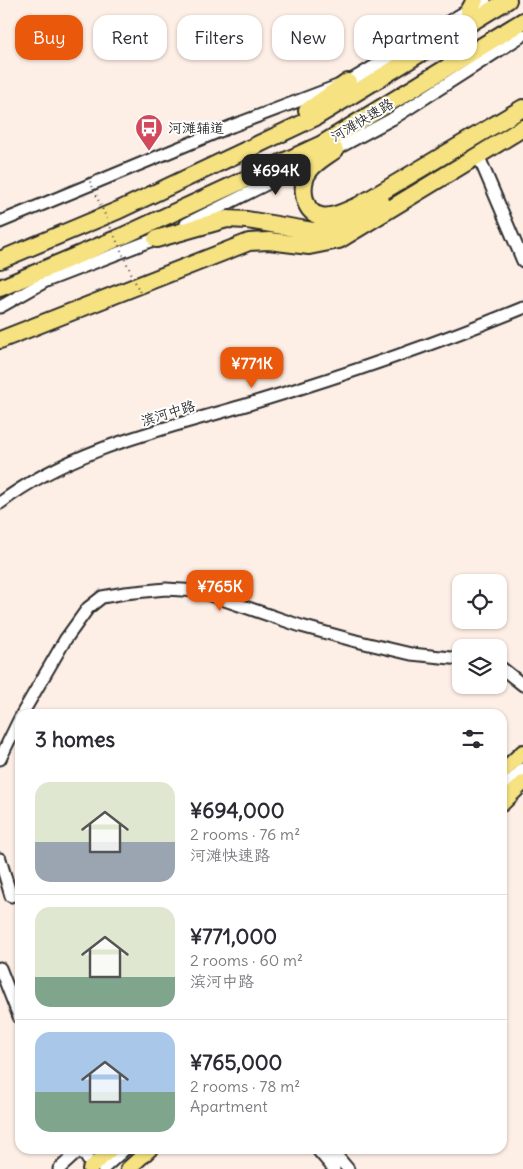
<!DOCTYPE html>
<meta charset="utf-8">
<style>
body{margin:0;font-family:Delius,"LXGW WenKai TC",sans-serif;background:#f7f7f7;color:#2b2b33;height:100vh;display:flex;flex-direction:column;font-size:19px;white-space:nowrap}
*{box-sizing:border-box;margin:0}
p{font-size:16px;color:#7c7c81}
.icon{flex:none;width:28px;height:28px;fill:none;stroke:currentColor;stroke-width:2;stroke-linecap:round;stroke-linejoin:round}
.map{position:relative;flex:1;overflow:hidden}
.panel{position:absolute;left:15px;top:709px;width:492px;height:445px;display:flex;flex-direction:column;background:#fff;border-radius:15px;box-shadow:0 1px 4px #0004}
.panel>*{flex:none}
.banner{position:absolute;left:15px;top:15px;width:494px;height:45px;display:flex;gap:10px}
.controls{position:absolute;left:452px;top:574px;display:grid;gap:10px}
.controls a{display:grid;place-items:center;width:55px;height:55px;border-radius:10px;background:#fff;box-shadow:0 1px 4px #0004;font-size:25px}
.price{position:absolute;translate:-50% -42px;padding:0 11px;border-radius:10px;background:#ea580c;color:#fff;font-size:16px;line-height:32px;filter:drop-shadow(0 1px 2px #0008)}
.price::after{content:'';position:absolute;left:50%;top:30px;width:15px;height:11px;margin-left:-8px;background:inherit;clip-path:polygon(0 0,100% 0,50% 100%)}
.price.selected{background:#222;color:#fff}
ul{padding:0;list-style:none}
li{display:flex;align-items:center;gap:15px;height:125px;padding:0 20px}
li+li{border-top:1px solid #e1e1e2}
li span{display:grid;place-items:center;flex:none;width:140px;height:100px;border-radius:15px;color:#555}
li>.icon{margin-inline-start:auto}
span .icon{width:60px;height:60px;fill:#fffc;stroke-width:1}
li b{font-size:21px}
h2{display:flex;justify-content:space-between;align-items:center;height:60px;padding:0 20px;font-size:21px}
.pill{padding:0 18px;border-radius:15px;background:#fff;box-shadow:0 1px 4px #0004;font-size:18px;line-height:45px}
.pill.selected{background:#ea580c;color:#fff}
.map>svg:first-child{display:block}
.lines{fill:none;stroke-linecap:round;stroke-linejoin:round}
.minor-casing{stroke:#2b2b2b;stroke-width:15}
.major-casing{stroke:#2b2b2b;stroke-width:18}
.highway-casing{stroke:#2b2b2b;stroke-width:20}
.minor{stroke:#fff;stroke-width:11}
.major{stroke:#f6e281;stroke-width:14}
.highway{stroke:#f6e281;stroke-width:16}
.path-bridge{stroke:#2b2b2b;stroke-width:2;stroke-dasharray:1 4;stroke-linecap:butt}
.labels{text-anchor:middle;stroke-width:4;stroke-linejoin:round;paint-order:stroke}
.street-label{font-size:14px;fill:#2b2b2b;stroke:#fff}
.poi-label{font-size:14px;fill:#2b2b2b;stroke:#fff;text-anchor:start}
</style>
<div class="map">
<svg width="523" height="1169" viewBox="0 0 523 1169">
<rect width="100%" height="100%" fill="#feefe6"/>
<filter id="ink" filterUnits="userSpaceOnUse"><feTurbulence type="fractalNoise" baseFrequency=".02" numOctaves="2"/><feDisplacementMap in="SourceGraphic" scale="10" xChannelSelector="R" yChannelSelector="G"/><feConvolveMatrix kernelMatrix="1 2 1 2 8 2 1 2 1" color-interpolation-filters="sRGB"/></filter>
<g filter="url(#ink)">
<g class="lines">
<defs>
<path id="minor" d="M329 153 392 119 523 35
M478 155 523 261
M0 222 232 126 348 82 485 0
M186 224 315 160
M0 307 46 281 163 236
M0 503C75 446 171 428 259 401 348 374 437 343 523 308
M499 666 523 685
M22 714 65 640 88 608 102 597 125 593 166 589 198 591 301 626 356 641 411 654 461 659
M0 759 20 718
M502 789 523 769
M0 859 11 896
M0 968 20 1019
M81 1149 92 1166
M317 1149 334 1169
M331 1149 348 1169
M59 1169 81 1149
M103 1169 125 1149"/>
<path id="major" d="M502 772 523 752
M502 804 523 783
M90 1169 111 1149
M128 1169 150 1149"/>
<path id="highway" d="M469 11 475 0
M307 111 348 82
M335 150C327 156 316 162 310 170 299 182 302 213 321 216 333 219 347 210 358 206L523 108
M156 239 227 219 247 220 313 231 333 227 381 201
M0 260 119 210 316 117 508 0
M0 288 123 236 322 144 523 21
M0 340 249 242 269 241 309 246 339 240 523 128"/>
</defs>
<!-- minor casing -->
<use href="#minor" class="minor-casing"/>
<!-- major casing -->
<use href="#major" class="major-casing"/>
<!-- highway casing -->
<use href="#highway" class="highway-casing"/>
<!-- minor -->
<use href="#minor" class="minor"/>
<!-- major -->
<use href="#major" class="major"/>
<!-- highway -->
<use href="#highway" class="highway"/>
<!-- path-bridge -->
<path class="path-bridge" d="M88 177 141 295"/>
</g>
</g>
<!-- icons -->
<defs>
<symbol id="bus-pin" viewBox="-11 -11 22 30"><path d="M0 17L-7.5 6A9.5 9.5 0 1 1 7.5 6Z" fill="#d1495b" stroke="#fff"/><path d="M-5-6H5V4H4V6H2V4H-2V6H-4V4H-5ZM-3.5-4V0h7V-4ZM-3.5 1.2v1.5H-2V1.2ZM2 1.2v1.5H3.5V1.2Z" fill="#fff"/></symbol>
</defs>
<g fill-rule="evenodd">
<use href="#bus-pin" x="133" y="112" width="32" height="43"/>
</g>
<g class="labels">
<!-- street labels -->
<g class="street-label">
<text transform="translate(362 120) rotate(-31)" y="5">河滩快速路</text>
<text transform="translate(168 413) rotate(-17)" y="5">滨河中路</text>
</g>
<!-- poi labels -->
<g class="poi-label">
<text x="168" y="133">河滩辅道</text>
</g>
</g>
</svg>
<div class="controls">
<a><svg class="icon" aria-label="locate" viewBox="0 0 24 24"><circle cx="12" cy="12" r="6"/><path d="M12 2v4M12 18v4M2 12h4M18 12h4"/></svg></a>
<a><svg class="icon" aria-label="layers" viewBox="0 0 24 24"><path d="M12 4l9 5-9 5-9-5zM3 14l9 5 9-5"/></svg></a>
</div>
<b class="price selected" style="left:276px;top:196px">¥694K</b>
<b class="price" style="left:252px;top:389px">¥771K</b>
<b class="price" style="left:220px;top:612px">¥765K</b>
<div class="banner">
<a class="pill selected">Buy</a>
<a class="pill">Rent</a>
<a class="pill">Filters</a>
<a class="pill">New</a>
<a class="pill">Apartment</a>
</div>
<section class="panel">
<h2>3 homes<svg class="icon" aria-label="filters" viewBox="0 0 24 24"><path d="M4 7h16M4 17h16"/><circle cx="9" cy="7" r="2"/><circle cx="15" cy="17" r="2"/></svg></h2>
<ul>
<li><span style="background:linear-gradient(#dfe7d0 60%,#9aa5b1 0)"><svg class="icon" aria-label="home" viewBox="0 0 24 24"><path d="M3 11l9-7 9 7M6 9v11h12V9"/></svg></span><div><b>¥694,000</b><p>2 rooms · 76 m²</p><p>河滩快速路</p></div></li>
<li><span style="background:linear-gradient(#dfe7d0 70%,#7fa58c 0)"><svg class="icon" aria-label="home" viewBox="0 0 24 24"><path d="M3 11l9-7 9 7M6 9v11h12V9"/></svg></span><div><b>¥771,000</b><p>2 rooms · 60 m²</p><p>滨河中路</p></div></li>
<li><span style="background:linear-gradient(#a9c7e8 60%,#7fa58c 0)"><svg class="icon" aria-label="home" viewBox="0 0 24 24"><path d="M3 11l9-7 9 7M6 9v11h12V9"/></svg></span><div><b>¥765,000</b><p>2 rooms · 78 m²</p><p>Apartment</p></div></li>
</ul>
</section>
</div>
